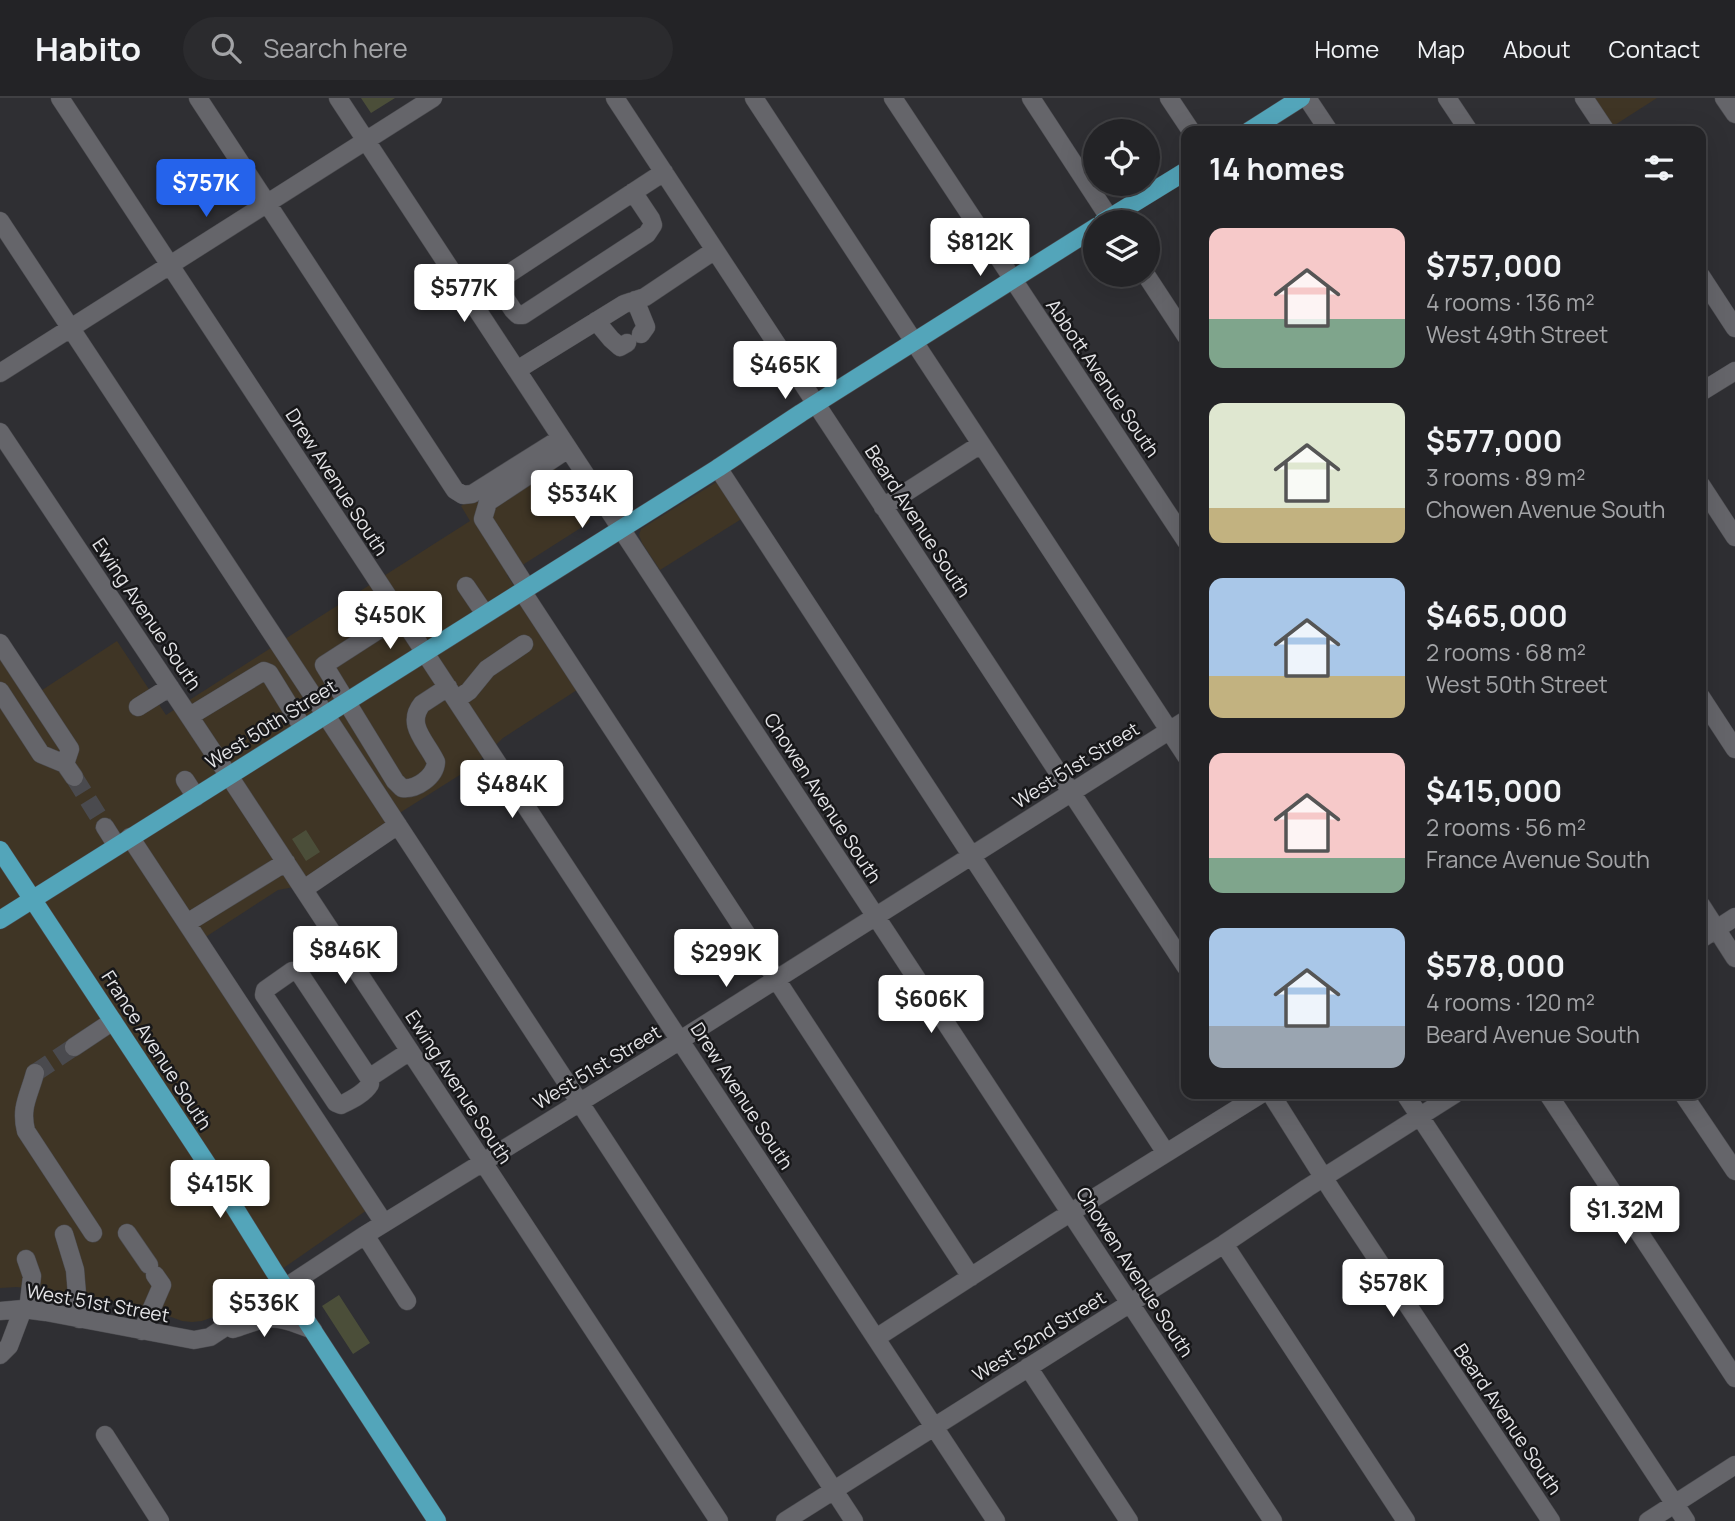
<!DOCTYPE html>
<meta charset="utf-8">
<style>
body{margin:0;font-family:Manrope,sans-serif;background:#2b2b2e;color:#f1f3f6;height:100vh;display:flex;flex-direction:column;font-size:26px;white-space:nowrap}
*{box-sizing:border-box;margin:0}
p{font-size:23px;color:#a3a4a7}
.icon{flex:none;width:38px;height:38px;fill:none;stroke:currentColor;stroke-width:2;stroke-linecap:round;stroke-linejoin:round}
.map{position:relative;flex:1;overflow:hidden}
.side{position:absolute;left:1181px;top:28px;width:525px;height:973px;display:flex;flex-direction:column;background:#232326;border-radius:14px;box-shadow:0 7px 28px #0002,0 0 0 2px #404043}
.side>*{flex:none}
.controls{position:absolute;left:1083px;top:21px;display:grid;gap:14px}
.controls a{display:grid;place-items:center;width:77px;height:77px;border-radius:50%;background:#232326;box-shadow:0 7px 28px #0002,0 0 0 2px #404043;font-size:35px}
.price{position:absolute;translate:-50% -60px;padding:0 16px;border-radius:7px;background:#fff;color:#222;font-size:23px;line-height:46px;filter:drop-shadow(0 2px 4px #0008)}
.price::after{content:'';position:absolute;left:50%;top:42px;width:21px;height:16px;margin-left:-10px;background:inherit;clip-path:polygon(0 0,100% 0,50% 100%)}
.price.active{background:#2563eb;color:#fff}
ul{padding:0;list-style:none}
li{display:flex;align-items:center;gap:21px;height:175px;padding:0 28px}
li span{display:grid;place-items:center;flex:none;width:196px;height:140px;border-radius:14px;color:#555}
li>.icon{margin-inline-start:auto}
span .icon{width:84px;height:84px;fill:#fffc;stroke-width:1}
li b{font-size:30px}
h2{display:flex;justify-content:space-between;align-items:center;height:84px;padding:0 28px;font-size:30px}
header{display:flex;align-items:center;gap:42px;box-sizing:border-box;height:98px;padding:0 35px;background:#232326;border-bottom:2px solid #404043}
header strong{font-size:33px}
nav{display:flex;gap:38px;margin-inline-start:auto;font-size:24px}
.search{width:490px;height:63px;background:#2b2b2e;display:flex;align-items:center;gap:18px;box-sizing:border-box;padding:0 24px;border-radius:38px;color:#a3a4a7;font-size:26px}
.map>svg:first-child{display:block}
.commercial{fill:#3f3525}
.green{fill:#4b4e39}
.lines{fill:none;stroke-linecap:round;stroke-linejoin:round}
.minor-tunnel{stroke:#4a4a4e;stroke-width:18;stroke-dasharray:18 9;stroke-linecap:butt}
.minor-casing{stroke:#4c4c50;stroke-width:19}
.major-casing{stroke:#4c4c50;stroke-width:19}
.minor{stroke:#65656a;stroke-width:18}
.major{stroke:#53a5ba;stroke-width:18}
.labels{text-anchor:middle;stroke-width:5;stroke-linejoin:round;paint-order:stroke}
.street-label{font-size:19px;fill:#e4e4e7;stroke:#171719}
</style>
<header>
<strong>Habito</strong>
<div class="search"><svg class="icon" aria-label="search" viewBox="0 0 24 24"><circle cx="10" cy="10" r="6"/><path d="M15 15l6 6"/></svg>Search here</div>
<nav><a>Home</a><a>Map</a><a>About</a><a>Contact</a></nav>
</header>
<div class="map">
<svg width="1735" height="1423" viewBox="0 0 1735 1423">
<rect width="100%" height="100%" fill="#2f2f33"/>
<!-- commercial -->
<path class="commercial" d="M1587 0H1657L1607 32Z
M544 354 590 424 507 477 580 590 503 640 474 668 398 716 321 784 278 792 201 842 367 1112 213 1219 202 1223 192 1224 182 1223 144 1209 80 1197 17 1189 0 1190V542L36 596 117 543 166 617 470 423 461 408Z
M726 378 751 415 660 472 642 445 639 437 641 431Z"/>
<!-- green -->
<path class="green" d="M361 0H395L371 15Z
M306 732 320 754 306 763 292 741Z
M339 1197 370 1245 353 1256 322 1208Z"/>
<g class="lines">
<!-- minor-tunnel -->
<path class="minor-tunnel" d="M74 679 105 729
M35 975 74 949"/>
<defs>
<path id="minor" d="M60 0 996 1423
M198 0 455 392 463 397 472 396 561 340
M338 0 1273 1423
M615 0 1186 869
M754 0 1186 658
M893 0 1186 443
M1031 0 1112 124
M1169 0 1191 33
M1307 0 1329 33
M1447 0 1469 33
M1584 0 1606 33
M1724 0 1735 16
M0 123 325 616 854 1423
M1146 177 1186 238
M1701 178 1735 230
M495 185 513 212 518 217H523L647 136 653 127 651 121 633 94
M470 201 664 74
M635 202 646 229 641 236
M596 223 611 241 620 249 627 245
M517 272 624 206 645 199 715 152
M0 275 433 0
M1701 294 1735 273
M0 334 229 678 719 1423
M718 370 1166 1055
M1701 387 1735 439
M883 409 981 346
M466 488 485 516
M527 490 483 421 488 404 568 351
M522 493 971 1179
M400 518 324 567 395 683 402 690C416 692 435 679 436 664 427 644 405 627 422 606L448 589
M0 545 70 651 65 666
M0 593 41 656 65 666 74 679
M1701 599 1735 651
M456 602 469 593 487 571 524 546
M138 609 170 589
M190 618 264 573 269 575 303 630
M185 682 196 699
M105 729 117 748
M130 739 384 1125
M304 791 398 727
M1701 807 1735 860
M187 825 286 764
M1701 841 1735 819
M74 949 113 923
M35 975C29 998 20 1009 26 1033L93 1135
M369 980 370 986C364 996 351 1002 341 1007L336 1005 264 897 265 892 292 873H298L369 980 410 953
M1271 996 1332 1093 1551 1423
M1405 996 1686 1423
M1548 996 1735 1280
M1683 996 1735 1073
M127 1135 149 1167
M64 1136 75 1172 79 1221
M365 1137 407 1203
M1224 1146 1406 1423
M26 1161 32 1178 28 1212
M0 1213 23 1211 46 1214 194 1242 210 1239 365 1137 663 953 1186 622
M233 1231C243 1228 252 1224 261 1222 279 1217 296 1226 313 1232
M142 1233 162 1187 155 1177
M876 1240 1054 1125 1261 996
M0 1257 9 1248 23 1211
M1028 1269 1129 1423
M105 1337 160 1423
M785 1423 1224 1146 1307 1090 1455 996
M1648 1423 1735 1367"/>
<path id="major" d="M1249 33 1301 0
M1103 124 1186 73
M0 752 215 1078 274 1173 437 1423
M0 822 718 370 801 315 1096 129"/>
</defs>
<!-- minor casing -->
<use href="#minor" class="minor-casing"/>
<!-- major casing -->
<use href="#major" class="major-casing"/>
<!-- minor -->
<use href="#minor" class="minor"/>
<!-- major -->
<use href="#major" class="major"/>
</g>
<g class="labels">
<!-- street labels -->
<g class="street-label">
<text transform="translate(1103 280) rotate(56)" y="7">Abbott Avenue South</text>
<text transform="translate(337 384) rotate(57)" y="7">Drew Avenue South</text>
<text transform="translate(918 423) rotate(57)" y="7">Beard Avenue South</text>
<text transform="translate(147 516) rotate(56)" y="7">Ewing Avenue South</text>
<text transform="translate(271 626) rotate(-32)" y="7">West 50th Street</text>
<text transform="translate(1076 667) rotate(-32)" y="7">West 51st Street</text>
<text transform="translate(823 700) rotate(57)" y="7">Chowen Avenue South</text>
<text transform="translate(157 952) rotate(57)" y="7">France Avenue South</text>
<text transform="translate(597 969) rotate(-31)" y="7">West 51st Street</text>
<text transform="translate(459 989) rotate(57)" y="7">Ewing Avenue South</text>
<text transform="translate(742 998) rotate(57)" y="7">Drew Avenue South</text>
<text transform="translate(1135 1174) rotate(57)" y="7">Chowen Avenue South</text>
<text transform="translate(98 1205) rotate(10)" y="7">West 51st Street</text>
<text transform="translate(1039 1238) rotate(-32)" y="7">West 52nd Street</text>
<text transform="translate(1508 1321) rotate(56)" y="7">Beard Avenue South</text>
</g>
</g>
</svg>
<div class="controls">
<a><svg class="icon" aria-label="locate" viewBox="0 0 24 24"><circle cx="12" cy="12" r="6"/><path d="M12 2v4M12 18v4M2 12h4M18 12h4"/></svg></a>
<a><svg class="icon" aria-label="layers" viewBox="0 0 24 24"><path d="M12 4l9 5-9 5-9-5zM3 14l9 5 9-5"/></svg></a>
</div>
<b class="price active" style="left:206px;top:121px">$757K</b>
<b class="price" style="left:980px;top:180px">$812K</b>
<b class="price" style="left:464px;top:226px">$577K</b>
<b class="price" style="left:785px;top:303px">$465K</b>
<b class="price" style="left:582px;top:432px">$534K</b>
<b class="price" style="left:390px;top:553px">$450K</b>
<b class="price" style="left:512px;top:722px">$484K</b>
<b class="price" style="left:345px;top:888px">$846K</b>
<b class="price" style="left:726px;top:891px">$299K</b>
<b class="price" style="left:931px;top:937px">$606K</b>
<b class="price" style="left:220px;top:1122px">$415K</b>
<b class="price" style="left:1625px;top:1148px">$1.32M</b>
<b class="price" style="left:1393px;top:1221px">$578K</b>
<b class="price" style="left:264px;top:1241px">$536K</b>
<section class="side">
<h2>14 homes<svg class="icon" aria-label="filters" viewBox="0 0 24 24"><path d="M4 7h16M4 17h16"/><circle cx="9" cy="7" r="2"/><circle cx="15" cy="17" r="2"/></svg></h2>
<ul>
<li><span style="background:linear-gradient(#f6c9c9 65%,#7fa58c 0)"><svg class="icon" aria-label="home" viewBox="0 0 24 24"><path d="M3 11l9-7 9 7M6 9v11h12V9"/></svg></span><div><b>$757,000</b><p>4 rooms · 136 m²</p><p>West 49th Street</p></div></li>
<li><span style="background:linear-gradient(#dfe7d0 75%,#c2b280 0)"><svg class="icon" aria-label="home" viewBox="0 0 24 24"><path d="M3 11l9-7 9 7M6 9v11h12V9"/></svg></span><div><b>$577,000</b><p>3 rooms · 89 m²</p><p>Chowen Avenue South</p></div></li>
<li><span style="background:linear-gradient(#a9c7e8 70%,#c2b280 0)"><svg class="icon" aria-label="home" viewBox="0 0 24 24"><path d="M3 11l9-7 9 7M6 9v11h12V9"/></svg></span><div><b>$465,000</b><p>2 rooms · 68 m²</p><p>West 50th Street</p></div></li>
<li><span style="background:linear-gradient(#f6c9c9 75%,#7fa58c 0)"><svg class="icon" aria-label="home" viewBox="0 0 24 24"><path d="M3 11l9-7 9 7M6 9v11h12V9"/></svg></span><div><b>$415,000</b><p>2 rooms · 56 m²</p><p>France Avenue South</p></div></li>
<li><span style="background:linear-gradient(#a9c7e8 70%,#9aa5b1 0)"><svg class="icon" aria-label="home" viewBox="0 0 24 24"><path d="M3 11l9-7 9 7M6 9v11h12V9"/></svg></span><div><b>$578,000</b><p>4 rooms · 120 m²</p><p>Beard Avenue South</p></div></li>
</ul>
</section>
</div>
